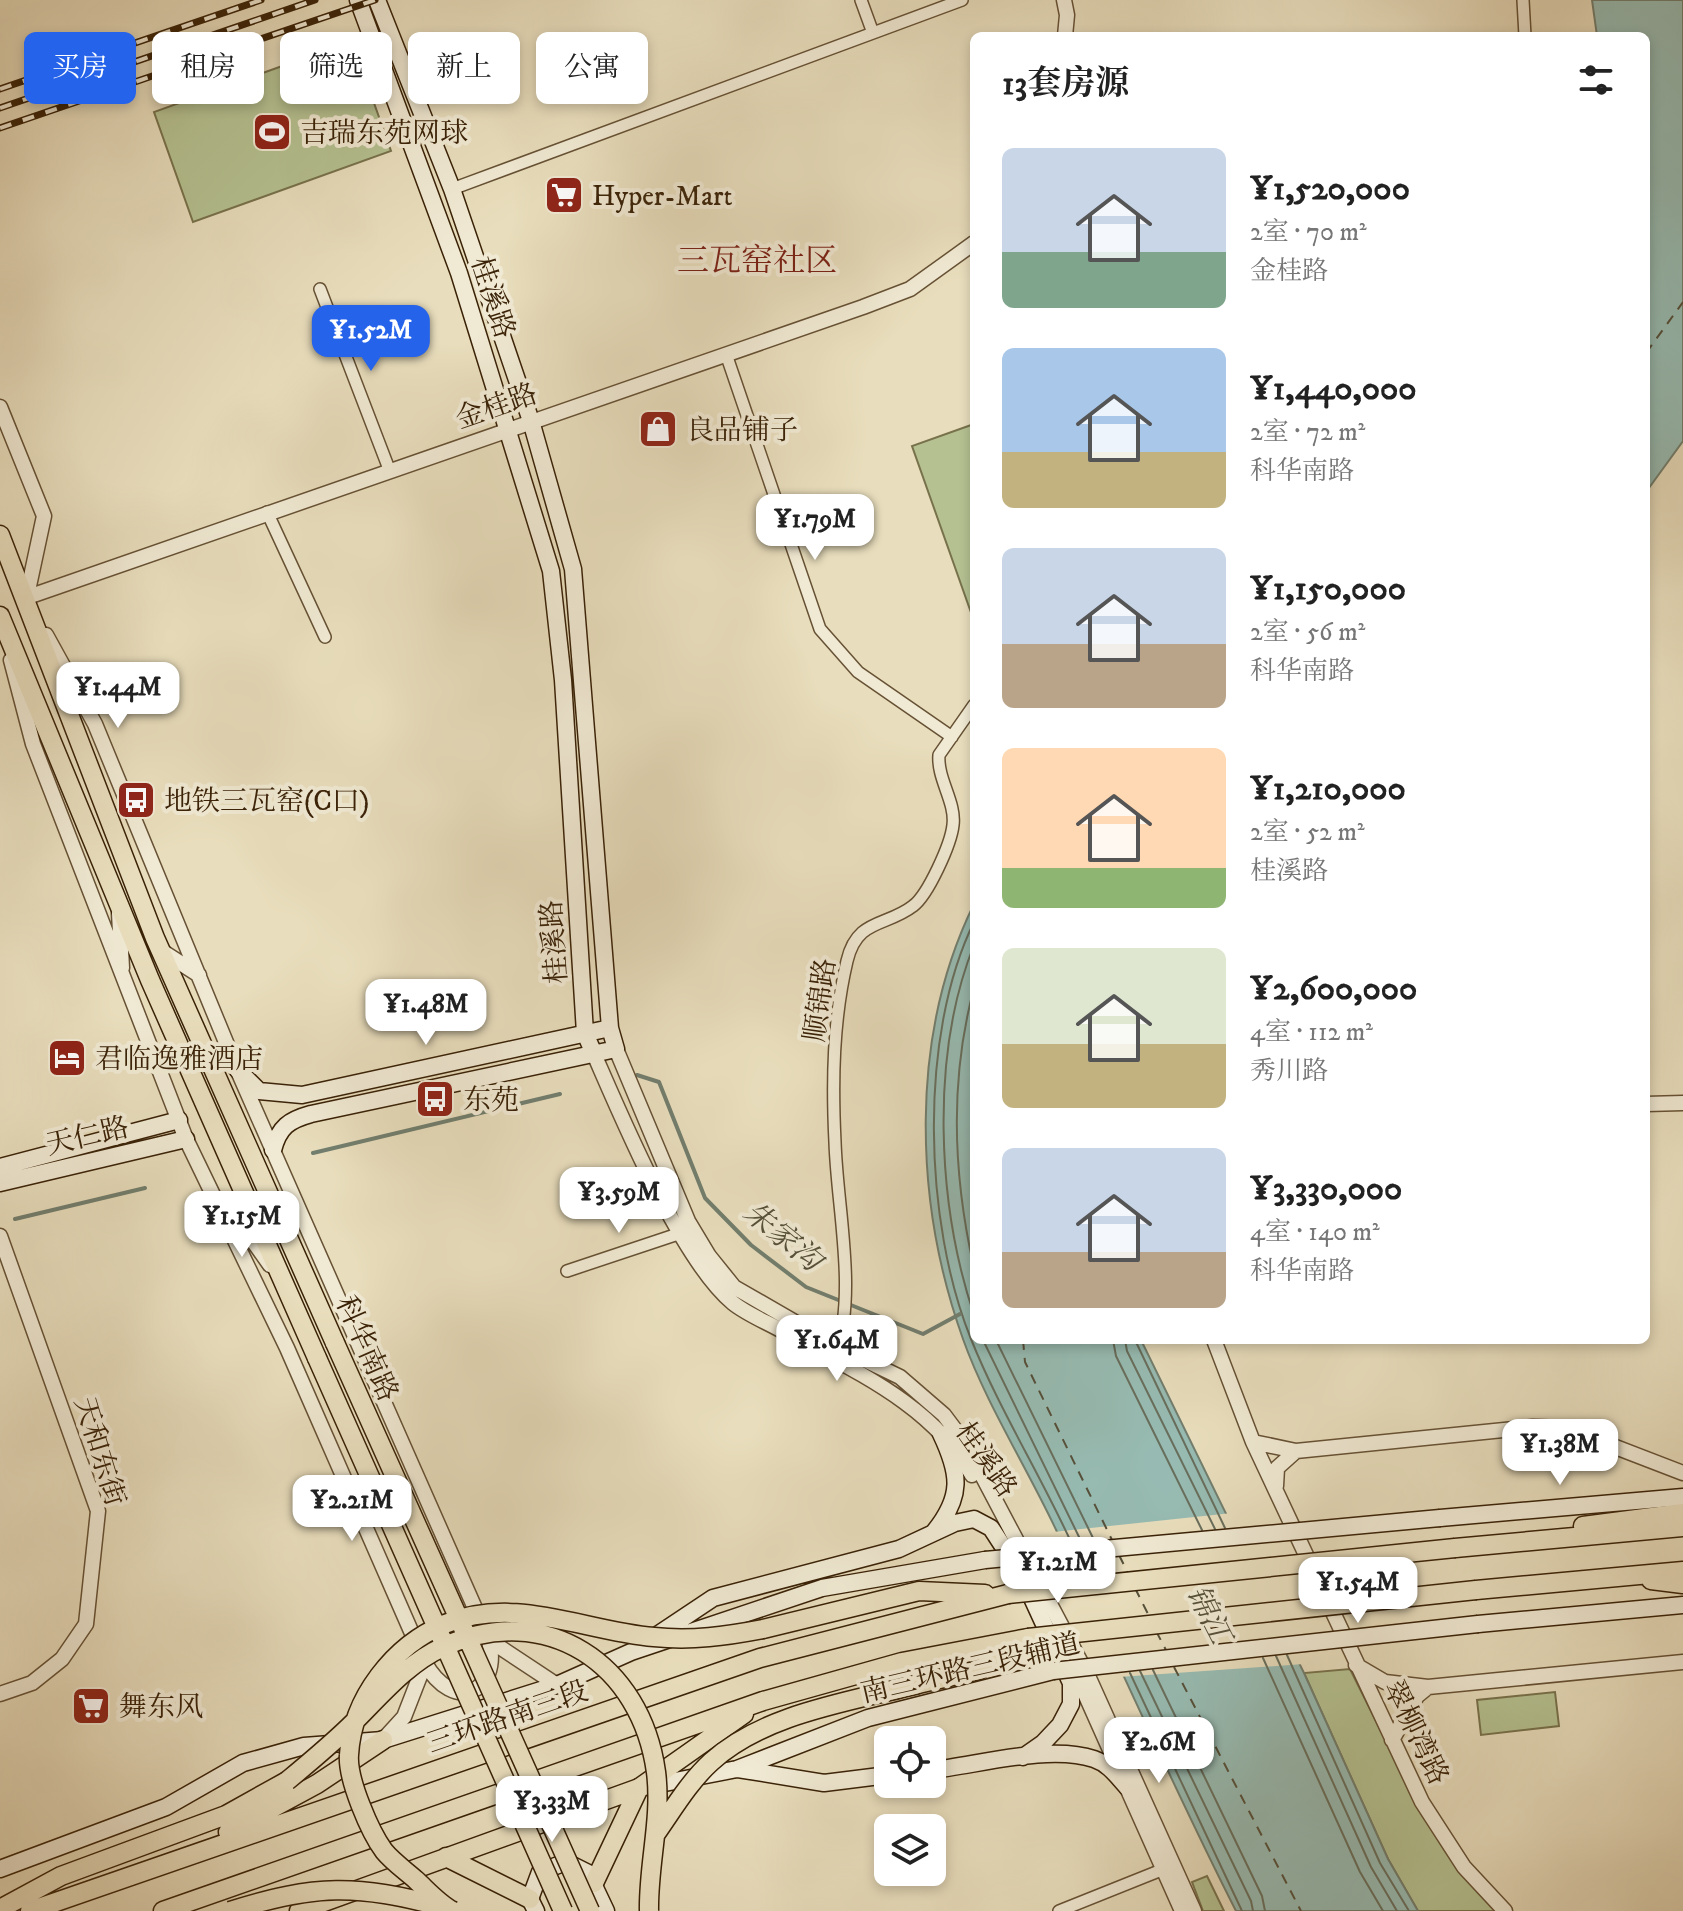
<!DOCTYPE html>
<html lang="zh">
<meta charset="utf-8">
<style>
body{margin:0;font-family:"IM FELL DW Pica","Noto Serif SC",serif;background:#f6f6f6;color:#222;height:100vh;display:flex;flex-direction:column;font-size:30px;white-space:nowrap}
*{box-sizing:border-box;margin:0}
p{font-size:26px;color:#767676}
.icon{flex:none;width:44px;height:44px;fill:none;stroke:currentColor;stroke-width:2;stroke-linecap:round;stroke-linejoin:round}
.map{position:relative;flex:1;overflow:hidden}
.panel{position:absolute;left:970px;top:32px;width:680px;height:1312px;display:flex;flex-direction:column;background:#fff;border-radius:12px;box-shadow:0 4px 12px #0003}
.panel>*{flex:none}
.hud{position:absolute;left:24px;top:32px;width:760px;height:72px;display:flex;gap:16px}
.controls{position:absolute;left:874px;top:1726px;display:grid;gap:16px}
.controls a{display:grid;place-items:center;width:72px;height:72px;border-radius:12px;background:#fff;box-shadow:0 4px 12px #0003;font-size:40px}
.price{position:absolute;translate:-50% -68px;padding:0 18px;border-radius:16px;background:#fff;color:#222;font-size:26px;line-height:52px;filter:drop-shadow(0 2px 4px #0008)}
.price::after{content:'';position:absolute;left:50%;top:48px;width:24px;height:18px;margin-left:-12px;background:inherit;clip-path:polygon(0 0,100% 0,50% 100%)}
.price.selected{background:#2563eb;color:#fff}
ul{padding:0;list-style:none}
li{display:flex;align-items:center;gap:24px;height:200px;padding:0 32px}
li span{display:grid;place-items:center;flex:none;width:224px;height:160px;border-radius:12px;color:#555}
li>.icon{margin-inline-start:auto}
span .icon{width:96px;height:96px;fill:#fffc;stroke-width:1}
li b{font-size:34px}
h2{display:flex;justify-content:space-between;align-items:center;height:96px;padding:0 32px;font-size:34px}
.pill{padding:0 28px;border-radius:12px;background:#fff;box-shadow:0 4px 12px #0003;font-size:28px;line-height:72px}
.pill.selected{background:#2563eb;color:#fff}
.map>svg:first-child{display:block}
.green{fill:#b5c191;stroke:#78724c;stroke-width:2}
.water{fill:#97bbb2;stroke:#727e6e;stroke-width:2}
.pier{fill:#e8ddbc}
.lines{fill:none;stroke-linecap:round;stroke-linejoin:round}
.shore{stroke:#686e5c;stroke-width:2}
.stream{stroke:#727e6e;stroke-width:4}
.ferry{stroke:#56503a;stroke-width:2;stroke-dasharray:10 8;stroke-linecap:butt}
.minor-casing{stroke:#665134;stroke-width:14}
.tertiary-casing{stroke:#665134;stroke-width:17}
.secondary-casing{stroke:#3a2207;stroke-width:19}
.primary-casing{stroke:#3a2207;stroke-width:21}
.trunk-casing{stroke:#3a2207;stroke-width:21}
.minor{stroke:#f0e9d3;stroke-width:11}
.tertiary{stroke:#f0e9d3;stroke-width:14}
.secondary{stroke:#f0e9d3;stroke-width:16}
.primary{stroke:#e8ddbc;stroke-width:18}
.trunk{stroke:#e8ddbc;stroke-width:18}
.rail-casing{stroke:#3a2207;stroke-width:7}
.rail{stroke:#f0e9d3;stroke-width:4;stroke-dasharray:12;stroke-linecap:butt}
.secondary-bridge-casing{stroke:#3a2207;stroke-width:19;stroke-linecap:butt}
.trunk-bridge-casing{stroke:#3a2207;stroke-width:21;stroke-linecap:butt}
.secondary-bridge{stroke:#f0e9d3;stroke-width:16}
.trunk-bridge{stroke:#e8ddbc;stroke-width:18}
.labels{text-anchor:middle;stroke-width:8;stroke-linejoin:round;paint-order:stroke}
.poi-label{font-size:28px;fill:#3a2207;stroke:#f0e9d3;text-anchor:start}
.street-label{font-size:28px;fill:#3a2207;stroke:#f0e9d3}
.water-label{font-size:30px;font-style:italic;fill:#56503a;stroke:#f0e9d3}
.quarter-label{font-size:32px;fill:#7a1f14;stroke:#f0e9d3}
</style>
<div class="map">
<svg width="1683" height="1911" viewBox="0 0 1683 1911">
<rect width="100%" height="100%" fill="#e8ddbc"/>
<filter id="stains"><feTurbulence type="fractalNoise" baseFrequency=".0025" numOctaves="4"/><feColorMatrix values="0 0 0 0 .2 0 0 0 0 .09 0 0 0 0 .02 0 0 0 .5 -.17"/></filter>
<radialGradient id="worn" r=".72"><stop offset=".6" stop-color="#630" stop-opacity="0"/><stop offset="1" stop-color="#630" stop-opacity=".3"/></radialGradient>
<!-- green -->
<path class="green" d="M352 41 391 151 193 222 154 112Z
M974 424V621L912 446Z
M1350 1669 1400 1769 1497 1911H1418L1388 1859 1304 1673Z
M1555 1692 1559 1726 1481 1735 1477 1700Z
M1207 1876 1224 1911H1203L1192 1882Z"/>
<!-- water -->
<path class="water" d="M1592 0H1683V441L1646 492V36H1597Z
M974 904V1340H1141L1304 1673 1388 1859 1418 1911H1236C1173 1787 1117 1660 1058 1534 1029 1471 986 1404 963 1339 914 1202 909 1036 974 904Z"/>
<!-- pier -->
<path class="pier" d="M1232 1513 1304 1664 1119 1677 1053 1532Z"/>
<g class="lines">
<!-- shore -->
<path class="shore" d="M974 922C918 1036 924 1223 971 1339 999 1409 1040 1474 1071 1542
M974 945C930 1055 937 1204 974 1315
M974 988C949 1081 953 1175 974 1268
M983 1340 1081 1541
M996 1340 1094 1540
M1113 1340 1116 1356 1202 1530
M1125 1340 1127 1351 1215 1529
M1135 1340 1225 1528
M1287 1655 1380 1863 1409 1911
M1276 1656 1371 1867 1397 1911
M1263 1658 1360 1872 1383 1911
M1153 1670 1262 1896 1265 1911
M1140 1671 1251 1901 1253 1911
M1130 1673 1242 1911"/>
<!-- stream -->
<path class="stream" d="M1091 35 1093 36
M637 1075 659 1082 705 1198 751 1245 806 1287 923 1334 960 1314
M313 1153 560 1094
M15 1219 145 1188"/>
<!-- ferry -->
<path class="ferry" d="M1646 353 1683 302
M1023 1340 1025 1362 1113 1542
M1119 1555 1129 1575
M1135 1588 1150 1618
M1156 1631 1166 1650
M1174 1667 1301 1911"/>
<defs>
<path id="minor" d="M861 0 873 33
M1523 0 1525 36
M452 189 962 0
M320 289 389 469
M726 354 820 629 858 672 952 737
M267 512 325 637
M567 1271 681 1233
M836 1354C857 1291 837 1208 835 1142 832 1081 833 1020 847 961 857 918 886 927 913 906 928 895 951 844 953 825 956 802 937 779 939 755L974 705
M1059 1911 1164 1869"/>
<path id="tertiary" d="M1064 0 1067 15 1065 36
M0 407 44 516 26 600
M25 598 863 307 910 289 974 243
M46 635 95 724 237 1069 489 1640 557 1685
M11 660 33 744 186 1139 287 1348 425 1663 404 1717 383 1740
M119 913 122 968
M160 950 199 975
M616 1049 688 1221 709 1256 734 1287 838 1347 900 1377 944 1415 965 1443 1088 1676 1194 1911
M594 1054C622 1118 681 1260 733 1303 748 1315 769 1323 786 1333 854 1371 932 1404 972 1475
M1646 1104 1683 1103
M227 1219 253 1241 270 1265
M0 1236 98 1511 86 1624 62 1659 32 1683 0 1694
M1214 1340 1253 1442 1422 1802 1464 1867 1505 1911
M1253 1442 1296 1451 1533 1427 1566 1428 1683 1473
M1276 1486 1277 1468 1296 1451
M425 1663C453 1713 501 1695 489 1640
M1356 1665 1385 1682 1428 1687
M1073 1667 1182 1911
M1392 1740 1417 1696 1428 1687 1683 1662"/>
<path id="secondary" d="M358 0 459 273 551 571 563 680 585 1033 594 1054
M237 1069 259 1091 302 1095 610 1028
M273 1150C279 1127 289 1120 311 1114L616 1049 610 1028 573 569 531 421 452 189 377 0
M0 1167 179 1120
M0 1183 186 1139
M1440 1518 1683 1497
M934 1532C963 1496 960 1474 941 1434
M1478 1624 1683 1605
M656 1636 713 1598 899 1549 955 1523 974 1519 991 1528 1021 1574 1071 1683V1704L1060 1725 1043 1743 1023 1757
M738 1769 824 1783 888 1775
M932 1770C978 1765 1050 1744 1094 1759 1109 1764 1117 1776 1127 1787
M644 1787 737 1769 868 1718 1053 1671
M0 1869 166 1807 243 1763 304 1746 383 1740 557 1685 631 1652 822 1588 985 1560
M536 1911 530 1899 540 1872 566 1862 588 1873 606 1911"/>
<path id="primary" d="M446 1857 530 1899
M594 1883 639 1788
M299 1911 639 1788"/>
<path id="trunk" d="M0 535 155 938 335 1343
M0 616 150 980 317 1358
M1583 1526 1683 1513
M1455 1548 1683 1527
M1651 1580 1683 1584
M1476 1590 1683 1571
M763 1629 919 1591 985 1594
M918 1684 979 1670 1019 1644
M639 1788 744 1714
M228 1832 317 1784 383 1740
M0 1909 61 1876 226 1815 287 1781
M30 1911 760 1658 1008 1594
M163 1911 763 1701 902 1662 1028 1638"/>
</defs>
<!-- minor casing -->
<use href="#minor" class="minor-casing"/>
<!-- tertiary casing -->
<use href="#tertiary" class="tertiary-casing"/>
<!-- secondary casing -->
<use href="#secondary" class="secondary-casing"/>
<!-- primary casing -->
<use href="#primary" class="primary-casing"/>
<!-- trunk casing -->
<use href="#trunk" class="trunk-casing"/>
<!-- minor -->
<use href="#minor" class="minor"/>
<!-- tertiary -->
<use href="#tertiary" class="tertiary"/>
<!-- secondary -->
<use href="#secondary" class="secondary"/>
<!-- primary -->
<use href="#primary" class="primary"/>
<!-- trunk -->
<use href="#trunk" class="trunk"/>
<defs>
<path id="rail" d="M0 89 261 0
M0 108 315 0
M0 128 375 0"/>
</defs>
<!-- rail casing -->
<use href="#rail" class="rail-casing"/>
<!-- rail -->
<use href="#rail" class="rail"/>
<defs>
<path id="secondary-bridge" d="M985 1560 1440 1518
M1053 1671 1478 1624"/>
<path id="trunk-bridge" d="M335 1343 590 1911
M317 1358 563 1911
M1008 1594 1455 1548
M1028 1638 1476 1590
M287 1781C310 1762 334 1742 355 1721 382 1694 408 1663 443 1647 547 1600 641 1664 656 1772 662 1818 648 1865 649 1911
M655 1835C672 1811 689 1782 711 1762 765 1713 850 1702 918 1684
M230 1911C316 1884 356 1884 443 1907
M453 1911C439 1904 427 1890 416 1880 406 1871 393 1862 384 1851 370 1832 347 1779 349 1755 352 1698 394 1645 445 1624 516 1595 583 1631 654 1637 692 1641 726 1636 763 1629"/>
</defs>
<!-- secondary-bridge casing -->
<use href="#secondary-bridge" class="secondary-bridge-casing"/>
<!-- trunk-bridge casing -->
<use href="#trunk-bridge" class="trunk-bridge-casing"/>
<!-- secondary-bridge -->
<use href="#secondary-bridge" class="secondary-bridge"/>
<!-- trunk-bridge -->
<use href="#trunk-bridge" class="trunk-bridge"/>
</g>
<!-- icons -->
<defs>
<symbol id="stadium-square" viewBox="-11 -11 22 22"><rect x="-9" y="-9" width="18" height="18" rx="4" fill="#8f2418" stroke="#f0e9d3"/><path d="M0-5a6.5 5 0 1 0 0 10a6.5 5 0 1 0 0-10ZM-3.5-1.8h7v3.6h-7Z" fill="#fff"/></symbol>
<symbol id="supermarket-square" viewBox="-11 -11 22 22"><rect x="-9" y="-9" width="18" height="18" rx="4" fill="#8f2418" stroke="#f0e9d3"/><path d="M-6-5.5h2.5l.6 2H6L4.5 2H-2.5L-4.4-4H-6ZM-1.5 3.2a1.3 1.3 0 1 0 .1 0ZM3 3.2a1.3 1.3 0 1 0 .1 0Z" fill="#fff"/></symbol>
<symbol id="shop-square" viewBox="-11 -11 22 22"><rect x="-9" y="-9" width="18" height="18" rx="4" fill="#8f2418" stroke="#f0e9d3"/><path d="M-5-2.5h2.3a2.7 3.5 0 0 1 5.4 0H5L5.5 6h-11ZM-1.5-2.5h3a1.5 2.3 0 0 0-3 0Z" fill="#fff"/></symbol>
<symbol id="bus-square" viewBox="-11 -11 22 22"><rect x="-9" y="-9" width="18" height="18" rx="4" fill="#8f2418" stroke="#f0e9d3"/><path d="M-5-6H5V4H4V6H2V4H-2V6H-4V4H-5ZM-3.5-4V0h7V-4ZM-3.5 1.2v1.5H-2V1.2ZM2 1.2v1.5H3.5V1.2Z" fill="#fff"/></symbol>
<symbol id="hotel-square" viewBox="-11 -11 22 22"><rect x="-9" y="-9" width="18" height="18" rx="4" fill="#8f2418" stroke="#f0e9d3"/><path d="M-6-4.5h1.5V1H6V5H4.5V3h-9V5H-6ZM-4 0a1.8 1.8 0 1 1 3.6 0ZM.5 0V-2.5h3Q6-2.5 6 0Z" fill="#fff"/></symbol>
</defs>
<g fill-rule="evenodd">
<use href="#stadium-square" x="250" y="110" width="44" height="44"/>
<use href="#supermarket-square" x="542" y="173" width="44" height="44"/>
<use href="#shop-square" x="636" y="407" width="44" height="44"/>
<use href="#bus-square" x="114" y="778" width="44" height="44"/>
<use href="#hotel-square" x="45" y="1036" width="44" height="44"/>
<use href="#bus-square" x="413" y="1077" width="44" height="44"/>
<use href="#supermarket-square" x="69" y="1684" width="44" height="44"/>
</g>
<g class="labels">
<!-- poi labels -->
<g class="poi-label">
<text x="300" y="142">吉瑞东苑网球</text>
<text x="592" y="205">Hyper-Mart</text>
<text x="686" y="439">良品铺子</text>
<text x="164" y="810">地铁三瓦窑(C口)</text>
<text x="95" y="1068">君临逸雅酒店</text>
<text x="463" y="1109">东苑</text>
<text x="119" y="1716">舞东风</text>
</g>
<!-- street labels -->
<g class="street-label">
<text transform="translate(494 297) rotate(72)" y="10">桂溪路</text>
<text transform="translate(496 405) rotate(-19)" y="10">金桂路</text>
<text transform="translate(553 942) rotate(-94)" y="10">桂溪路</text>
<text transform="translate(819 1000) rotate(-82)" y="10">顺锦路</text>
<text transform="translate(87 1135) rotate(-13)" y="10">天仁路</text>
<text transform="translate(368 1348) rotate(66)" y="10">科华南路</text>
<text transform="translate(101 1451) rotate(73)" y="10">天和东街</text>
<text transform="translate(987 1459) rotate(55)" y="10">桂溪路</text>
<text transform="translate(970 1667) rotate(-13)" y="10">南三环路三段辅道</text>
<text transform="translate(507 1716) rotate(-19)" y="10">三环路南三段</text>
<text transform="translate(1417 1732) rotate(64)" y="10">翠柳湾路</text>
</g>
<!-- water labels -->
<g class="water-label">
<text transform="translate(783 1236) rotate(39)" y="10">朱家沟</text>
<text transform="translate(1209 1614) rotate(63)" y="10">锦江</text>
</g>
<!-- quarter labels -->
<g class="quarter-label">
<text x="757" y="271">三瓦窑社区</text>
</g>
</g>
<rect width="100%" height="100%" filter="url(#stains)"/>
<rect width="100%" height="100%" fill="url(#worn)"/>
</svg>
<div class="controls">
<a><svg class="icon" aria-label="locate" viewBox="0 0 24 24"><circle cx="12" cy="12" r="6"/><path d="M12 2v4M12 18v4M2 12h4M18 12h4"/></svg></a>
<a><svg class="icon" aria-label="layers" viewBox="0 0 24 24"><path d="M12 4l9 5-9 5-9-5zM3 14l9 5 9-5"/></svg></a>
</div>
<b class="price selected" style="left:371px;top:373px">¥1.52M</b>
<b class="price" style="left:815px;top:562px">¥1.79M</b>
<b class="price" style="left:118px;top:730px">¥1.44M</b>
<b class="price" style="left:426px;top:1047px">¥1.48M</b>
<b class="price" style="left:619px;top:1235px">¥3.59M</b>
<b class="price" style="left:242px;top:1259px">¥1.15M</b>
<b class="price" style="left:837px;top:1383px">¥1.64M</b>
<b class="price" style="left:1560px;top:1487px">¥1.38M</b>
<b class="price" style="left:352px;top:1543px">¥2.21M</b>
<b class="price" style="left:1058px;top:1605px">¥1.21M</b>
<b class="price" style="left:1358px;top:1625px">¥1.54M</b>
<b class="price" style="left:1159px;top:1785px">¥2.6M</b>
<b class="price" style="left:552px;top:1844px">¥3.33M</b>
<div class="hud">
<a class="pill selected">买房</a>
<a class="pill">租房</a>
<a class="pill">筛选</a>
<a class="pill">新上</a>
<a class="pill">公寓</a>
</div>
<section class="panel">
<h2>13套房源<svg class="icon" aria-label="filters" viewBox="0 0 24 24"><path d="M4 7h16M4 17h16"/><circle cx="9" cy="7" r="2"/><circle cx="15" cy="17" r="2"/></svg></h2>
<ul>
<li><span style="background:linear-gradient(#c9d6e8 65%,#7fa58c 0)"><svg class="icon" aria-label="home" viewBox="0 0 24 24"><path d="M3 11l9-7 9 7M6 9v11h12V9"/></svg></span><div><b>¥1,520,000</b><p>2室 · 70 m²</p><p>金桂路</p></div></li>
<li><span style="background:linear-gradient(#a9c7e8 65%,#c2b280 0)"><svg class="icon" aria-label="home" viewBox="0 0 24 24"><path d="M3 11l9-7 9 7M6 9v11h12V9"/></svg></span><div><b>¥1,440,000</b><p>2室 · 72 m²</p><p>科华南路</p></div></li>
<li><span style="background:linear-gradient(#c9d6e8 60%,#b9a48a 0)"><svg class="icon" aria-label="home" viewBox="0 0 24 24"><path d="M3 11l9-7 9 7M6 9v11h12V9"/></svg></span><div><b>¥1,150,000</b><p>2室 · 56 m²</p><p>科华南路</p></div></li>
<li><span style="background:linear-gradient(#ffd9b3 75%,#8fb573 0)"><svg class="icon" aria-label="home" viewBox="0 0 24 24"><path d="M3 11l9-7 9 7M6 9v11h12V9"/></svg></span><div><b>¥1,210,000</b><p>2室 · 52 m²</p><p>桂溪路</p></div></li>
<li><span style="background:linear-gradient(#dfe7d0 60%,#c2b280 0)"><svg class="icon" aria-label="home" viewBox="0 0 24 24"><path d="M3 11l9-7 9 7M6 9v11h12V9"/></svg></span><div><b>¥2,600,000</b><p>4室 · 112 m²</p><p>秀川路</p></div></li>
<li><span style="background:linear-gradient(#c9d6e8 65%,#b9a48a 0)"><svg class="icon" aria-label="home" viewBox="0 0 24 24"><path d="M3 11l9-7 9 7M6 9v11h12V9"/></svg></span><div><b>¥3,330,000</b><p>4室 · 140 m²</p><p>科华南路</p></div></li>
</ul>
</section>
</div>
